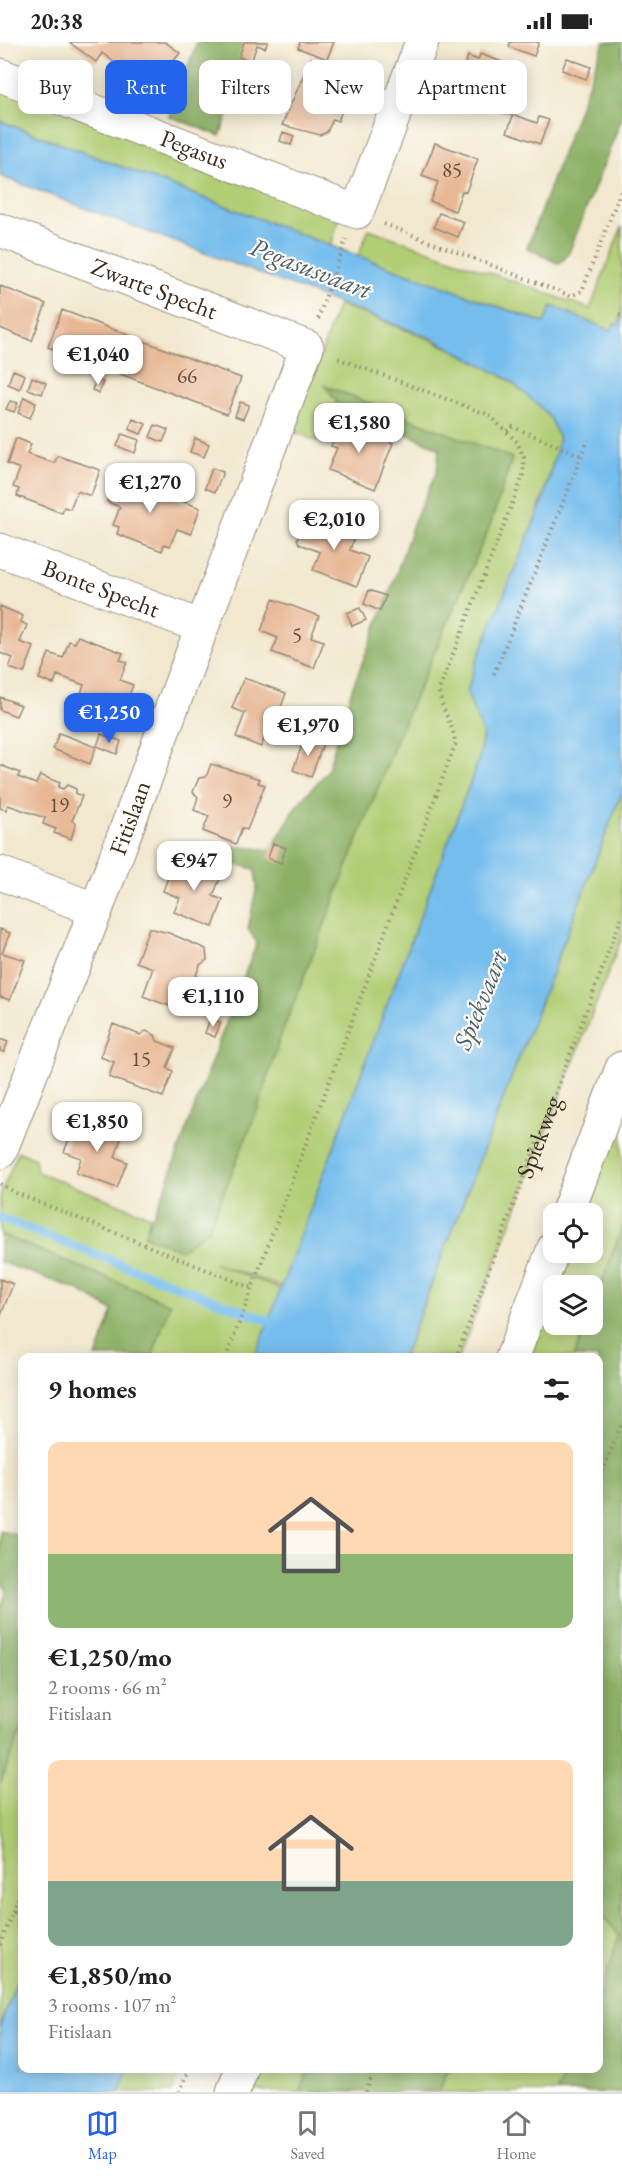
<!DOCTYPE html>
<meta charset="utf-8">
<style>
body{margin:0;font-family:"EB Garamond",serif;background:#f2f2f2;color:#222;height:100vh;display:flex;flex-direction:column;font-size:22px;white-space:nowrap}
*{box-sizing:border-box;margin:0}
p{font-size:20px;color:#767676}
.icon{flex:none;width:33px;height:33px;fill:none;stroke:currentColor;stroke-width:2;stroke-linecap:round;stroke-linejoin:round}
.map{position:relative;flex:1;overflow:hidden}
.drawer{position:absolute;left:18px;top:1311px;width:585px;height:720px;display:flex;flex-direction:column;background:#fff;border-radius:12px;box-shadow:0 3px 15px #0003}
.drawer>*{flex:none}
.guide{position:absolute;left:18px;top:18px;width:586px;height:54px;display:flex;gap:12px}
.buttons{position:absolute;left:543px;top:1161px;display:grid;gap:12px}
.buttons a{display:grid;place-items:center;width:60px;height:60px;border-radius:12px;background:#fff;box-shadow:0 3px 15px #0003;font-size:30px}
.price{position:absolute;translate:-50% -51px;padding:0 14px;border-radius:12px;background:#fff;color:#222;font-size:20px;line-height:39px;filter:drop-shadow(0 2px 3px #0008)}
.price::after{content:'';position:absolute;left:50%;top:36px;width:18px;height:14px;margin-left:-9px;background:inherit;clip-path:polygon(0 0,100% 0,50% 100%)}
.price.current{background:#2563eb;color:#fff}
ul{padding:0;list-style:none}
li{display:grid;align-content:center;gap:12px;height:318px;padding:0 30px}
li span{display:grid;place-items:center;height:186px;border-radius:12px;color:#555}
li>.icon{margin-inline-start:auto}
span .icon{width:108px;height:108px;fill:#fffc;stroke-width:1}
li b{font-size:26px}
h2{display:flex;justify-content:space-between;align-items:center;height:72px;padding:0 30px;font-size:26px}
.chip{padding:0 21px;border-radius:12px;background:#fff;box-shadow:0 3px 15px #0003;font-size:21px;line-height:54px}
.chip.current{background:#2563eb;color:#fff}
.status{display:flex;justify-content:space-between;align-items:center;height:42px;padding:0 30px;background:#fff;direction:ltr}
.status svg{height:16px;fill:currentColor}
.tabs{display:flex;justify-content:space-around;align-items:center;height:84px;border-top:2px solid #e0e0e0;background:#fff;font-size:16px;color:#767676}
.tabs a{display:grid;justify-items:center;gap:3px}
.tabs .current{color:#2563eb}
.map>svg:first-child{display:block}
.green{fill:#b1ce75;stroke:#767c4a;stroke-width:1.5}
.forest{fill:#8cb166;stroke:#646e42;stroke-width:1.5}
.water{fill:#75bded;stroke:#587486;stroke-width:1.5}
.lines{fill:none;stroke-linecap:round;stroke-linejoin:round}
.stream{stroke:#75bded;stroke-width:9}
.building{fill:#e8b895}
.minor-casing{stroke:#968976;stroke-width:35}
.secondary-casing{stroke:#968976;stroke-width:35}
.path{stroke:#968976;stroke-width:4;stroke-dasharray:1.5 4.5;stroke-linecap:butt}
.minor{stroke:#fff;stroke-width:33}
.secondary{stroke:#fff;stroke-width:33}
.labels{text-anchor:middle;stroke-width:4.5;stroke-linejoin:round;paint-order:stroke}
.number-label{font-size:21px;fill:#664e3c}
.street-label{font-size:24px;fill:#3b2a1e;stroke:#fdfcf7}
.water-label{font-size:26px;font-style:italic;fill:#4f5d66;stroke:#fdfcf7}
</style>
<div class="status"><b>20:38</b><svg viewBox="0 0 49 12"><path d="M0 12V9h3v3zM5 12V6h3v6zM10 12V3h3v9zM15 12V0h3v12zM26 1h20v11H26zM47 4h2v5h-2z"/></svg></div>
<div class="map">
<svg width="622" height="2050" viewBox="0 0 622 2050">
<rect width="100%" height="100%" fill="#fdfcf7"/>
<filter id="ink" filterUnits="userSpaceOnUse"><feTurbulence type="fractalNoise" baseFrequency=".0167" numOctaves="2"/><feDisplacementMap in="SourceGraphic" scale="12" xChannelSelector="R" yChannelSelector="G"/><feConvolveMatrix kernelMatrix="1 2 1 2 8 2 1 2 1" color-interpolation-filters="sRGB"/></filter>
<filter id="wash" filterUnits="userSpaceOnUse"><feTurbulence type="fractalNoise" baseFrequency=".008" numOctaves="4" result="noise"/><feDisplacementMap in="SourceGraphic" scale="24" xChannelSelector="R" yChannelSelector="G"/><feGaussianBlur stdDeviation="1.35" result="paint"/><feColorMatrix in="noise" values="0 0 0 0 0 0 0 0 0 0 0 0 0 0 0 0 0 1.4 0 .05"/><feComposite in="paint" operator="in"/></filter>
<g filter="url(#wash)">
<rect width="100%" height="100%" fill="#f2e8cf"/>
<!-- green -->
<path class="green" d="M0 42 341 171 331 204 0 79Z
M622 184V274L618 284 612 289 552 265 544 281 358 214 369 187 590 267Z
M338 263C390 281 551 335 559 397 560 404 554 416 552 423 534 492 502 557 475 623L467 650 483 692 479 717 282 1245 213 1221 283 1248 255 1315H152L170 1262 0 1192V1154L18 1109 35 1117 37 1130 150 1174 145 1194 208 1188 257 1069 280 996 403 682 489 486 512 417 326 344 337 361 318 399 288 388 319 318Z
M622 750V895L459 1315 403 1316Z
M622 1070V1185L593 1265 592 1244H557L570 1211 592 1210V1172L584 1171Z
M553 1254 554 1282 586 1283 574 1315H531Z
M22 1686V1926L0 1985V1742Z
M622 1718V2050H439L448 2027 598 2026 599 1776Z
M128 2027H182L173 2050H119Z
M259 2027H309L299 2050H250Z"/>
<!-- forest -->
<path class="forest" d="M197 0H255L220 94 169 74Z
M604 0H622V76L568 213 559 222 527 206Z
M325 344 512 416 489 486 403 682 280 996 257 1069 208 1188 181 1208 145 1194C150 1173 162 1159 168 1139 196 1059 226 980 257 901L248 887 257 844 255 827 214 817 211 802 271 808 297 763 327 730 352 647 393 542 414 479 437 429 439 406 337 361Z
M622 1185V2050H556L567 2027 598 2026 599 1957 619 1893 598 1868V1316L574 1315 586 1283 592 1282 593 1265Z
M0 1192 170 1262 152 1315H96L113 1269 76 1247 0 1220Z
M0 1489 22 1494V1686L0 1742V1567L7 1548 0 1539Z
M309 2026H448V2027L439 2050H299Z"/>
<!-- water -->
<path class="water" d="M0 79 331 204 544 281 552 264 611 289 614 282 618 283 622 274V750L403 1315H255L479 717 483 692 467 651 475 623 545 454 559 397 550 376 539 364 508 337 434 297 0 134Z
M22 1926V2026L128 2027 119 2050H0V1985Z"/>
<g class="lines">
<!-- stream -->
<path class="stream" d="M0 1176 269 1279"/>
</g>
<g id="blocks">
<!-- building -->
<path class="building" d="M69 0H165L180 11 159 38 141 25 134 35 102 11 96 20Z
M244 0H268L265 6 257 3 251 20 239 15Z
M300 0H334L327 17 298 6Z
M510 0H539L534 14 509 5Z
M480 12 505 21 501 31 515 37 509 54 520 58 515 73 537 81 539 75 549 78 540 102 507 90 513 74 454 51 458 41 453 39 458 27 462 29 468 14 478 18Z
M311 16 334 25 332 30 354 38 338 79 333 77 327 90 320 93 282 83Z
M567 16 591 25 586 37 562 28Z
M283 90 294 94 291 103 280 99Z
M435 101 478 117 466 150 462 149 455 169 430 159 438 140 422 134Z
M439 171 464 180 458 195 434 185Z
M0 244 46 262 32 299 0 286Z
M62 268 241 336 227 372 48 305Z
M13 328 25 333 20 347 8 342Z
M32 335 46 341 42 352 28 347Z
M96 338 103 340 99 351 92 348Z
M24 355 36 361 30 376 18 371Z
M10 359 18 361 14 370 6 367Z
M240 360 249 363 243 377 235 374Z
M343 374 364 382 362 389 393 401 375 447 328 428 337 406 331 404Z
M133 377 146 382 141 392 129 387Z
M155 383 168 388 163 400 150 395Z
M122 392 139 398 135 411 117 404Z
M16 396 31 402 27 412 54 421 58 414 100 428 91 454 77 449 70 467 64 465 62 471 17 454 19 447 13 445 20 427 7 422Z
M195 396 209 402 204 415 190 410Z
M212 426 223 430 215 450 205 446Z
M117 434 200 466 191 492 177 487 170 504 164 502 162 509 117 492 119 485 113 483 120 465 107 460Z
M313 474 356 490 350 508 368 515 357 544 313 528 320 510 299 502 297 497 300 489 308 488Z
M369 548 386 554 380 569 364 562Z
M273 557 319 574 311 595 324 599 314 626 272 610 278 596 261 589Z
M0 564 23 574 21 580 27 583 20 600 34 605 24 631 9 626 13 616 0 611Z
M360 566 366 578 352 584 347 571Z
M78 594 123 611 120 618 127 620 120 638 133 643 123 669 81 651 84 643 57 633 54 642 39 637 49 611 63 616 69 599 75 601Z
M244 636 286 651 275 683 270 681 261 705 236 695 245 671 232 666Z
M0 655 21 663 16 674 0 668Z
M59 691 96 705 90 722 53 707Z
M101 692 121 699 117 712 97 704Z
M305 695 323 702 311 735 293 728Z
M211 722 260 737 258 741 265 743 247 788 242 786 236 802 203 789 209 774 194 768 198 755 193 750 199 736 206 735Z
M0 723 20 731 18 735 36 742 40 733 60 741 58 745 63 747 67 743 76 747V752L82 754 72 779 76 781 71 797 54 791 56 787 43 782 45 776 8 763 6 768 0 766Z
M273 801 286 806 281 821 268 816Z
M175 816 221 834 213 854 223 858 213 885 174 870 180 856 163 849Z
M149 886 169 891 206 907 207 918 200 923 193 941 179 936 169 964 143 954 153 926 136 920Z
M0 887 10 891 2 911 25 918 10 958 0 955Z
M210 977 221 980 215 995 205 991Z
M113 982 140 993 146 989 155 993 157 999 175 1006 167 1026 173 1029 163 1055 109 1035 114 1020 100 1015Z
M0 997 8 1000 4 1010 0 1009Z
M77 1077 122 1094 115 1115 127 1120 117 1146 76 1131 81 1116 64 1110Z
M0 1237 13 1242 0 1276Z"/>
</g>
</g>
<g filter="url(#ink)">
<use href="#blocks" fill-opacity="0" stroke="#968976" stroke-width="1.5"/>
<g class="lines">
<defs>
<g id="minor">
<path id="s2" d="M0 33 357 170 422 0"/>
<path id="s3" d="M0 188 307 305 96 868 0 1110"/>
<path id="s4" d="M0 508 202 585"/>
<path d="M0 831 96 868"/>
</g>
<path id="secondary" d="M567 1172 622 1026
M512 1316 554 1206
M233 2050 242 2026"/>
</defs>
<!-- minor casing -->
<use href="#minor" class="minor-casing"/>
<!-- secondary casing -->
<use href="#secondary" class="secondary-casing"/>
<!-- path -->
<g class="path">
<path d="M384 182 571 254 582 249 622 146"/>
<path d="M619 273 622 274"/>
<path d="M318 277 346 197"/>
<path d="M507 389 513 385 582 414"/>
<path d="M494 632 588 398"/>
<path d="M0 1142 16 1151 252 1246 455 703C455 683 440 668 439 648L523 434 524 416 517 400 489 373 334 315"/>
<path d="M226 1316 252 1246"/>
<path id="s1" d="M456 1316 622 874"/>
<path d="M598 1441 622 1380"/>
<path d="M13 1870 22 1869"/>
<path d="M0 1903 22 1844"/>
<path d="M180 2050 189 2026"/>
<path d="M366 2050 375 2026"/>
</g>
<!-- minor -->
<use href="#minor" class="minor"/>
<!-- secondary -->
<use href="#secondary" class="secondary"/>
</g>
</g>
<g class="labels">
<!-- number labels -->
<g class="number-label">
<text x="452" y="135">85</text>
<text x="187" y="341">66</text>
<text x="297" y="600">5</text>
<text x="227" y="766">9</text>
<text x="59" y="770">19</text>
<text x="141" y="1024">15</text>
</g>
<!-- street labels -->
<g class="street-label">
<text dy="8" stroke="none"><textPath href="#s2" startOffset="208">Pegasus</textPath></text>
<text dy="8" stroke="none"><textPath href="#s3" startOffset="165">Zwarte Specht</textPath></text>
<text dy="8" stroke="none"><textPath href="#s4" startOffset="108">Bonte Specht</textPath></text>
<text transform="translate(130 776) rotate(-70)" y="8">Fitislaan</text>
<text dy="8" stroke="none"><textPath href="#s1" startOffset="236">Spiekweg</textPath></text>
</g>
<!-- water labels -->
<g class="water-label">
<text transform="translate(311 226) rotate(21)" y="9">Pegasusvaart</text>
<text transform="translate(480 958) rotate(-68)" y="9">Spiekvaart</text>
</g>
</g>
</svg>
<div class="buttons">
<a><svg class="icon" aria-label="locate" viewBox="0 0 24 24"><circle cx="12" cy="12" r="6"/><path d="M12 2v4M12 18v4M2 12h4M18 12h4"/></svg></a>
<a><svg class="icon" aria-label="layers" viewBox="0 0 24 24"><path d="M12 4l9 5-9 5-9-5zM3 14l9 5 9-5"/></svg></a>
</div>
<b class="price" style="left:98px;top:344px">€1,040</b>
<b class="price" style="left:359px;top:412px">€1,580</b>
<b class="price" style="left:150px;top:472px">€1,270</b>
<b class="price" style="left:334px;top:509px">€2,010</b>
<b class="price current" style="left:109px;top:702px">€1,250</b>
<b class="price" style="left:308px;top:715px">€1,970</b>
<b class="price" style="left:194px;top:850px">€947</b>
<b class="price" style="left:213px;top:986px">€1,110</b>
<b class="price" style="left:97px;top:1111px">€1,850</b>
<div class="guide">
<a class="chip">Buy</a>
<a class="chip current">Rent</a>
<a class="chip">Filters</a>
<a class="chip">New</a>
<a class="chip">Apartment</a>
</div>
<section class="drawer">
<h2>9 homes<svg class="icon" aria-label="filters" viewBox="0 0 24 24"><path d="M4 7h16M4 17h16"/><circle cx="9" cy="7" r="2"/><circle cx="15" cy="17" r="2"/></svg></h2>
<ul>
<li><span style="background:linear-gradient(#ffd9b3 60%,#8fb573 0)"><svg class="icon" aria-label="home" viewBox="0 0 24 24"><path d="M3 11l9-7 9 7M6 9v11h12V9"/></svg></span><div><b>€1,250/mo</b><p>2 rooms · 66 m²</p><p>Fitislaan</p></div></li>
<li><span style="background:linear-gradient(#ffd9b3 65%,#7fa58c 0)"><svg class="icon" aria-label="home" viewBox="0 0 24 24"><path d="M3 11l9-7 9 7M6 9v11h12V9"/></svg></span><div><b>€1,850/mo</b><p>3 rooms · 107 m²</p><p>Fitislaan</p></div></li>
</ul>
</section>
</div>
<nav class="tabs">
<a class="current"><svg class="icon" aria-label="map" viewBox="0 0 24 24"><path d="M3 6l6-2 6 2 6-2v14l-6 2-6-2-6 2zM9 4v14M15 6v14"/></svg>Map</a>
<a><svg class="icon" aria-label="saved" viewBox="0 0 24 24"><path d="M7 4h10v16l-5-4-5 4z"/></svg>Saved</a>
<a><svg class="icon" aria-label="home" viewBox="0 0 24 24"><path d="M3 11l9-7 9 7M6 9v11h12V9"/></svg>Home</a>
</nav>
